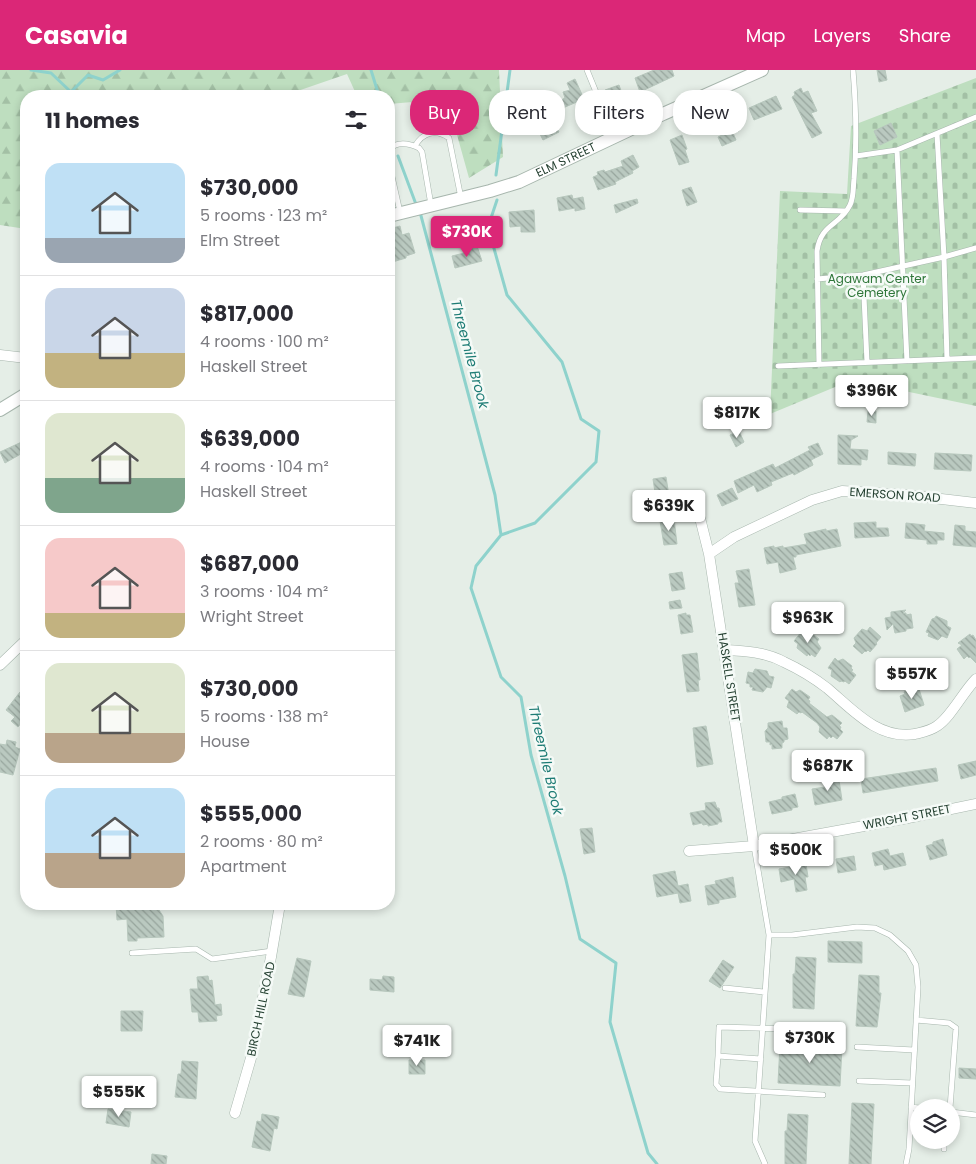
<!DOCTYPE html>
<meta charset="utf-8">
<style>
body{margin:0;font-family:Poppins,sans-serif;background:#f7f7f7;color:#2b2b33;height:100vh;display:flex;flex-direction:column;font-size:19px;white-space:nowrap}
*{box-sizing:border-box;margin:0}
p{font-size:16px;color:#7c7c81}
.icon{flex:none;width:28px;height:28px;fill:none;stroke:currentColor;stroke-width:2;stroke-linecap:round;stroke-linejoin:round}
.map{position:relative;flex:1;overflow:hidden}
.drawer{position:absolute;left:20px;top:20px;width:375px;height:820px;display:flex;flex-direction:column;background:#fff;border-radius:20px;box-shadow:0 2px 8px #0003}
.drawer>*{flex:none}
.hud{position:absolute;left:410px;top:20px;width:475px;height:45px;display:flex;gap:10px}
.fabs{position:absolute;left:910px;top:1029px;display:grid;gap:10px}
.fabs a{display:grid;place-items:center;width:50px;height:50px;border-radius:50%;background:#fff;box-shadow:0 2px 8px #0003;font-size:25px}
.price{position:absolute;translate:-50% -42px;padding:0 11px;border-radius:5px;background:#fff;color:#222;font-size:16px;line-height:32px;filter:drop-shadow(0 1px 2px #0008)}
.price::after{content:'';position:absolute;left:50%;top:30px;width:15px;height:11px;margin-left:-8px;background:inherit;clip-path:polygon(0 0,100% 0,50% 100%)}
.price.current{background:#db2777;color:#fff}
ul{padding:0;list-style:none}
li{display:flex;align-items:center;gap:15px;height:125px;padding:0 25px}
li+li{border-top:1px solid #e1e1e2}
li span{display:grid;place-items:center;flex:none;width:140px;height:100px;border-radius:15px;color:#555}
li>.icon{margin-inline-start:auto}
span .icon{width:60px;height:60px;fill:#fffc;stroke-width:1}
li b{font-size:21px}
h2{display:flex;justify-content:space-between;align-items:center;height:60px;padding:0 25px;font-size:21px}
.pill{padding:0 18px;border-radius:20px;background:#fff;box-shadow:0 2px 8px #0003;font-size:18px;line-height:45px}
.pill.current{background:#db2777;color:#fff}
header{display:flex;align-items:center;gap:30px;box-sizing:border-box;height:70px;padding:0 25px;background:#db2777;color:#fff}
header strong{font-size:24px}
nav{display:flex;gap:28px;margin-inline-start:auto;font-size:18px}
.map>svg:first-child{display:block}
.forest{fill:url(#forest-firs)}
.cemetery{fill:url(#cemetery-stones)}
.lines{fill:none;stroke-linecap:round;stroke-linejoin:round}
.stream{stroke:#8ed2cc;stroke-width:3}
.building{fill:url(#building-back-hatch);stroke:#b7c7bd}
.service-casing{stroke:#a7b6ad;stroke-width:6}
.minor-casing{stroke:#a7b6ad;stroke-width:11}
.tertiary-casing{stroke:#a7b6ad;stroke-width:14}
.service{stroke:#fff;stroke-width:5}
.minor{stroke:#fff;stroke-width:10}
.tertiary{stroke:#fff;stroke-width:12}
.labels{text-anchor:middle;stroke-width:5;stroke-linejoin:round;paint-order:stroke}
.street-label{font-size:12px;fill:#244031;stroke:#f5faf7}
.park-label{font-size:12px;fill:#2e7639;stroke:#f5faf7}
.water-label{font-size:14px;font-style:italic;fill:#1e7c75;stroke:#f5faf7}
</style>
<header>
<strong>Casavia</strong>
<nav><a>Map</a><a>Layers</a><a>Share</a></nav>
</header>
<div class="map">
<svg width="976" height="1094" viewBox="0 0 976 1094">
<defs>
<pattern id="forest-firs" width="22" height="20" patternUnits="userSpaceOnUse" patternTransform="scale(1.25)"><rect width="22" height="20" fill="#bedebf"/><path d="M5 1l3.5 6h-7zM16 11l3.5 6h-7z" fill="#a3c0a5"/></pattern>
<pattern id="cemetery-stones" width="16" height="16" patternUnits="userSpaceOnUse" patternTransform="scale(1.25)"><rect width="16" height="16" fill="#bedebf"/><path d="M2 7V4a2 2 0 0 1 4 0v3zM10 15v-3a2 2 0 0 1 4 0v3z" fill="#a3c0a5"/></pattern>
<pattern id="building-back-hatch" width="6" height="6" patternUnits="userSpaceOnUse" patternTransform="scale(1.25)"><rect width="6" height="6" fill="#bac9c0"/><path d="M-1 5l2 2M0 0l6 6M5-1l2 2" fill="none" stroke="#97a59d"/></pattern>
</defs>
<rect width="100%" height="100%" fill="#e5eee7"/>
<!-- forest -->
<path class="forest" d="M0 0H499L503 87 469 108 447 29 389 34V26H357L347 4 283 26H26V159L0 155Z"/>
<!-- cemetery -->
<path class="cemetery" d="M976 8V336L852 310 770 344 780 121 847 124 851 56Z"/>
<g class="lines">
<!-- stream -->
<path class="stream" d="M31 0 51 3 71 22 88 5 103 10 120 0
M371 0 379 26
M389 57 391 64
M398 86 417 137
M496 105 510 0
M497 130 488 157 507 225 562 292 581 349 599 361 596 392 535 453 501 465
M420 142 495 425 501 465 476 496 471 518 501 607 521 627 531 685 565 806 580 869 616 893 610 952 648 1083 657 1094"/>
</g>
<!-- building -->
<path class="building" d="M654 0H672L674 6 640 22 635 8Z
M877 0H885L887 10 879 12Z
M575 9 584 29 558 40 563 50 555 55 559 62 543 70 536 56 546 51 544 47 542 48 539 42 565 28 563 22 570 20 567 13Z
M619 15 624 29 610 34 605 20Z
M801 18 803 23 808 21 817 41 811 43 822 63 812 68 792 27 795 25 794 22Z
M776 26 782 39 754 50 749 38Z
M733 48 739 61 733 63 736 70 722 76 718 67 724 64 720 54Z
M891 53 897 67 880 75 874 61Z
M682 65 687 79 685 80 689 92 679 95 670 70Z
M633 85 639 97 632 101 633 103 615 112 616 114 598 120 593 107 598 105 597 102 604 100 605 102 623 96 621 91Z
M691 117 697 132 687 136 682 120Z
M572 125 573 129 583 127 585 139 575 141V138L559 141 557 128Z
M637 129 638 133 616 143 614 135Z
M534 140 535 162H521V156L510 157 509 142Z
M400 156 402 165 409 163 415 183 406 186V188L389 193V159Z
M477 176 482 191 455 198 452 186 468 182 467 178Z
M857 324 866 325 865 335H857Z
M868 341H876V353L867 352Z
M739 361 744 372 736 377 730 365Z
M838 365 858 366 851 370 850 379 868 380 867 390 861 389V395L838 394Z
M26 370V381L5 393 0 382Z
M818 373 823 384 811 390 813 395 794 405 793 403 771 412 772 415 757 422 754 415 738 423 734 411 773 394 775 398 810 380 808 377Z
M888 382 916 384 915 396 888 394Z
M935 383 972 385 971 401 934 399Z
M666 407 669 426 656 429 653 409Z
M732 418 738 429 722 436 717 425Z
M674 449 677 474 664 475 660 451Z
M876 452V458H888L889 466 855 468 854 453Z
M906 453 925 455 924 461 944 463V470H937V474H927V470L905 468Z
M955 455 965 456V461L976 462V477L953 475Z
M826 459V461L837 459 841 476 796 485V487H793L796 499 780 503 778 492 767 494 764 478 774 476V478L783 476V478L807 474 804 464Z
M749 499 755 535 739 537 735 513H739L736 501Z
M682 502 685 519 672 521 669 504Z
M680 530 682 538 670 539 669 532Z
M906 540 903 543H906V545L911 544 913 558 906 559V561L895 563 893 554 887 560 885 548 891 547V542Z
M686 543V545H690L693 562 681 564 678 545Z
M936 546 947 551V556L951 558 947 568 942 566 938 570 928 566 929 563 926 562 932 549 935 548Z
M870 557 881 567 876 573 877 574 870 582 868 580 866 582 865 581 862 584 853 576 856 573 854 568 862 559 867 561Z
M802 561 805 564 810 562 819 569 817 572 821 578 815 587 811 584 810 586 808 584 807 586 797 578 798 574 794 571Z
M970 564 971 566 973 565 976 570V593L970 587 969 588 967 586 964 589 957 579 962 575 958 573Z
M697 583 700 610H698L699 621 687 622 682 585Z
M835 588 838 591 843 589 852 596 851 598 853 600 851 601 856 605 849 614 845 611 844 612 841 611 840 612 831 606 832 600 828 598Z
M755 599 767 601 769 606 774 607 771 618 767 617 763 622 752 620 753 617H750V614L746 613 748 602 753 603Z
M792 619 796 622 800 620 810 627 808 630 810 631 809 633 827 647 832 645 842 653 839 656 841 657 840 659 843 662 837 669 833 666 831 668 829 666 827 669 819 662 820 657 817 653 802 642 801 643 799 642 797 644 787 637 789 631 785 628Z
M913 619 914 621 919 619 924 635 905 642 900 626 905 624 904 622Z
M20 622 26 627V656L21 653 18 657 11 651 15 647 6 640Z
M782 651 783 658H787L788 669 784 670V672L782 673V678L772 679V674L770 675V672H766L765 661 768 658V653Z
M706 656 713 694 697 697 693 658Z
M7 670 16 672 15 677 20 679 13 705 0 702V674L6 675Z
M976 691V705L961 709 958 695Z
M936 698 938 711 863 723 861 709Z
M832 705 833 711 839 710 842 730 815 735 812 719 825 717 823 706Z
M795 724 798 737 792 738V740L772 744 769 732 782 729V727Z
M715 732 717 738H719L722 752H718V754L708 756V754L703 755 702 753 693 755 690 743 706 740 705 733Z
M592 758 595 782 584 784 580 759Z
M943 769 947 785 930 790 926 776 933 774V772Z
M888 779 890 786 903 783 906 795 884 800 883 794 875 796 872 783Z
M854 786 856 800 838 803 836 789Z
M806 794 808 807H805L807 820 796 822 794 809 781 812 779 799Z
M675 801 678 816 688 814 691 831 680 833 678 823 657 827 653 805Z
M733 807 736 827 719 830V833L708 835 705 816 716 814 715 811Z
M116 834H140L141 839 151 838 159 840 163 846 164 867 137 868V871H128L127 849 117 850Z
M828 871 862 872V893L828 892Z
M796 887 816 888 814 939 793 938V904H795Z
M297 888 311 891 304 927 288 924Z
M723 890 734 897 720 918 709 911Z
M859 905 879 906V923H881L877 957 856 956Z
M208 906 209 911 212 910 215 935 221 934 222 945 216 946 217 951 199 952 198 942H192L190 919H198L197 907Z
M383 906 394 907V922L370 920V909L382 910Z
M121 941H143L142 961H121Z
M800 965 811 966V975L842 977 840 1016 778 1013 780 974 799 975Z
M409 990H425V1004H409Z
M182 991 198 992 196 1029 175 1027 178 1004H181Z
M959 998 976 999V1009L959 1008Z
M852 1033 874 1034 871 1094H849Z
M108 1039 131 1042 129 1057 106 1053Z
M262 1044 279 1047 277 1059 274 1058 270 1081 252 1077 257 1051 261 1052Z
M788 1044 808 1045 806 1094H785V1061H787Z
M152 1084 167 1086 166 1094H151Z"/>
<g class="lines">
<defs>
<path id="service" d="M587 0 614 66
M937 64 944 187 947 289
M415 76C423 62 436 59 449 68L461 128
M389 80C396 71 409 73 419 78L422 82 431 135
M897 80 907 291
M856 86 897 80 976 47
M389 93 400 142
M800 140 845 141
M863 205 867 292
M817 209 863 205 944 187 976 178
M819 295 817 181C821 153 840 156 850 135 854 127 853 117 854 109 857 73 856 36 853 0
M778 296 976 288
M754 776 769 865 755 1071 765 1094
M769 865H792L857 857 875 858 890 865 908 881 916 895 918 917 909 1079 906 1094
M132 883 196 879 212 889 272 881
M725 918 765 922
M916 950 949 953 956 958 950 1038
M857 977 914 980
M718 986 716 1014 720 1019 823 1025
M761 989 718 986 719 957 825 960
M859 1011 912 1013
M911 1037 919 1038
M951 1042 976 1045
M944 1079V1070"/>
<path id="minor" d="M0 285 26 288
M698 440 709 484 754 776
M709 484 734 467 812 430 842 421 907 425 976 433
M725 580C746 581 765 582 784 592 799 599 814 608 827 618 852 639 878 670 915 664 923 662 930 661 937 656 951 647 963 622 976 609
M0 595 26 570
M689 781 754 776 908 748 976 734
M235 1043 251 988 271 887 280 834"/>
<g id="tertiary">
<path id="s1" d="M389 146 490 121 519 112 663 44 762 0"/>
<path d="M0 340 26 324"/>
</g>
</defs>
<!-- service casing -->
<use href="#service" class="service-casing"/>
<!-- minor casing -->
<use href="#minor" class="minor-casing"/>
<!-- tertiary casing -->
<use href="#tertiary" class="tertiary-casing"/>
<!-- service -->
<use href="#service" class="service"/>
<!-- minor -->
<use href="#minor" class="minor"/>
<!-- tertiary -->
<use href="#tertiary" class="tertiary"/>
</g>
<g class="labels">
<!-- street labels -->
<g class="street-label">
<text dy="4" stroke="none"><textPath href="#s1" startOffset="186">ELM STREET</textPath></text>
<text transform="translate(895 425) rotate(4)" y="4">EMERSON ROAD</text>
<text transform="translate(729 607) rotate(81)" y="4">HASKELL STREET</text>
<text transform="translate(907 747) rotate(-11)" y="4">WRIGHT STREET</text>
<text transform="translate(261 939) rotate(-78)" y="4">BIRCH HILL ROAD</text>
</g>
<!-- park labels -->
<g class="park-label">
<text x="877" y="213">Agawam Center<tspan x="877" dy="14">Cemetery</tspan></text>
</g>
<!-- water labels -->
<g class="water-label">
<text transform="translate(470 284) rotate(75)" y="5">Threemile Brook</text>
<text transform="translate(546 690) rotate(77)" y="5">Threemile Brook</text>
</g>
</g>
</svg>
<div class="fabs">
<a><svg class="icon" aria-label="layers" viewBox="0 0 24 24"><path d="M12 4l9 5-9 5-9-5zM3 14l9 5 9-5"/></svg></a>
</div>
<b class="price current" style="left:467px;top:188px">$730K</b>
<b class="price" style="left:872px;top:347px">$396K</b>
<b class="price" style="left:737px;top:369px">$817K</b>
<b class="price" style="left:669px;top:462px">$639K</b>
<b class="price" style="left:808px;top:574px">$963K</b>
<b class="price" style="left:912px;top:630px">$557K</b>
<b class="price" style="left:828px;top:722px">$687K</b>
<b class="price" style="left:796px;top:806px">$500K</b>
<b class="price" style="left:810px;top:994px">$730K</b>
<b class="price" style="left:417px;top:997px">$741K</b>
<b class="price" style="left:119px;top:1048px">$555K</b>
<div class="hud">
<a class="pill current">Buy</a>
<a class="pill">Rent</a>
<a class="pill">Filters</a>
<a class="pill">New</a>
</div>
<section class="drawer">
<h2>11 homes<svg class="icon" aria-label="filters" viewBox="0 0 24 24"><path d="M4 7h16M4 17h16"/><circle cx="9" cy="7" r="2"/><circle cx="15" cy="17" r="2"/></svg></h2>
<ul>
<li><span style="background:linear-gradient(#bfe0f5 75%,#9aa5b1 0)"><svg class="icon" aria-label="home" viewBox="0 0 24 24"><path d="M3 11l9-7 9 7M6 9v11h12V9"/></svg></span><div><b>$730,000</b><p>5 rooms · 123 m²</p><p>Elm Street</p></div></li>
<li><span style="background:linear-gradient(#c9d6e8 65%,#c2b280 0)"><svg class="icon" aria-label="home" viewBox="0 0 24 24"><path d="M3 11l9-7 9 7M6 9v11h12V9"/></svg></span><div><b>$817,000</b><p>4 rooms · 100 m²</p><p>Haskell Street</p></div></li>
<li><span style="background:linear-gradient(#dfe7d0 65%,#7fa58c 0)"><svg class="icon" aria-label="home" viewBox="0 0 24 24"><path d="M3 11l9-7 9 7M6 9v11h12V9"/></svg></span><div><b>$639,000</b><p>4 rooms · 104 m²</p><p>Haskell Street</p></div></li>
<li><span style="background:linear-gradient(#f6c9c9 75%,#c2b280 0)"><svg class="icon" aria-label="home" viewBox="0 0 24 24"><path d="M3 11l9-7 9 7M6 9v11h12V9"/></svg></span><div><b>$687,000</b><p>3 rooms · 104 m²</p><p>Wright Street</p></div></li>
<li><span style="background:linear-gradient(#dfe7d0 70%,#b9a48a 0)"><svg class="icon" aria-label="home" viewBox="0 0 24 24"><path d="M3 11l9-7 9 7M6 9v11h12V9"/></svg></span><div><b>$730,000</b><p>5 rooms · 138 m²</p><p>House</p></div></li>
<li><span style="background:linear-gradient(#bfe0f5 65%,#b9a48a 0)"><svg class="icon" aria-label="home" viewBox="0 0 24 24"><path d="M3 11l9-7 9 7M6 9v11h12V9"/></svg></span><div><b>$555,000</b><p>2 rooms · 80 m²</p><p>Apartment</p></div></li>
</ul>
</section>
</div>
